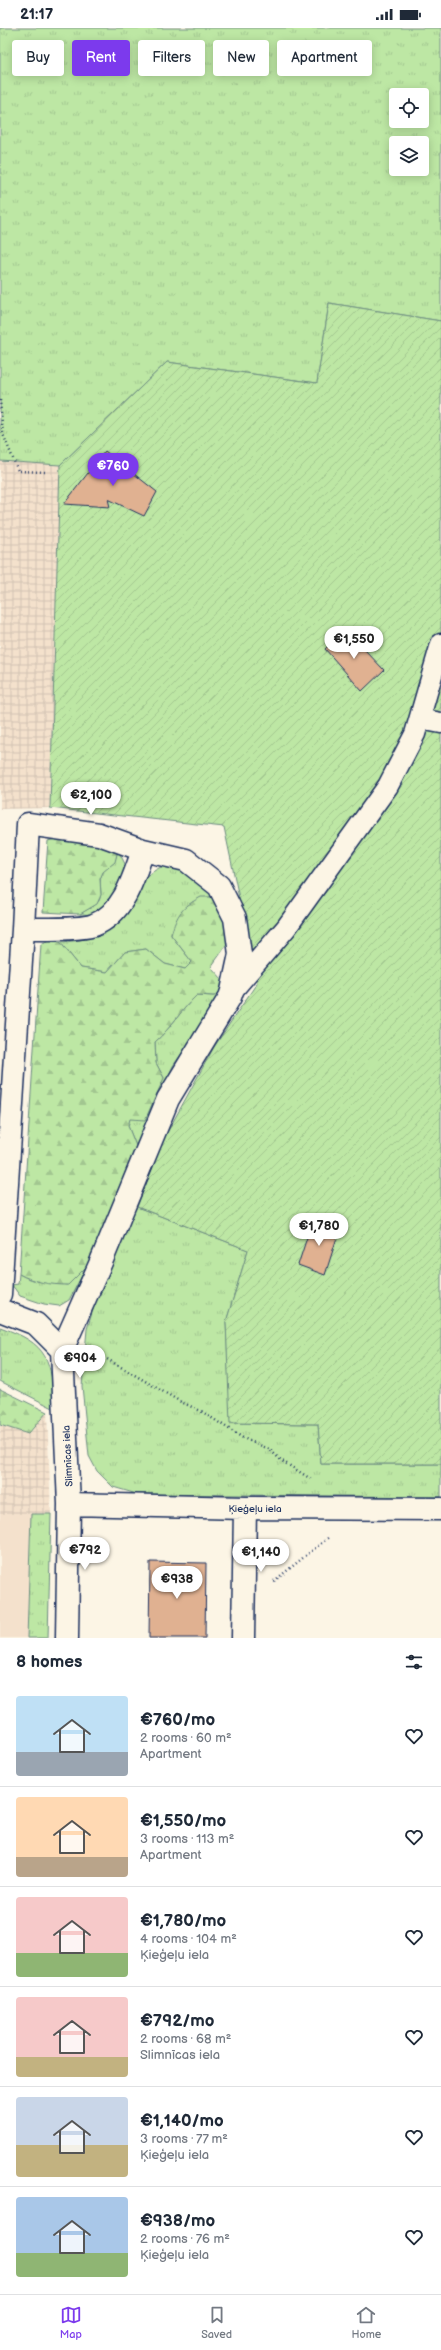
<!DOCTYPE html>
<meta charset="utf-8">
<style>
body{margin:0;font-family:"Balsamiq Sans",sans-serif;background:#f6f6f7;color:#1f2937;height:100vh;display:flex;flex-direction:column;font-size:15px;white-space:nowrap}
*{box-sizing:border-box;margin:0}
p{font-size:13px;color:#747a83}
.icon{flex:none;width:22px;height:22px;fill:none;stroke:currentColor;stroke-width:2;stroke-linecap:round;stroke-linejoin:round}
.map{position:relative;height:1610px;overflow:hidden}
.panel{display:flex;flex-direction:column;background:#fff;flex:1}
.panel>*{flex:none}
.top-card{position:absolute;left:12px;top:12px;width:417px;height:36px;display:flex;gap:8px}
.controls{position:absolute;left:389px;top:60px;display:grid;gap:8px}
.controls a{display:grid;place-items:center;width:40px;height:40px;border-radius:4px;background:#fff;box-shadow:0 2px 10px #0003;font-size:20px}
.price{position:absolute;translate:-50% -34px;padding:0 9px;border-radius:14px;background:#fff;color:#222;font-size:13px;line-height:26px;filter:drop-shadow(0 1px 2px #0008)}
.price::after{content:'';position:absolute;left:50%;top:24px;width:12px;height:9px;margin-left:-6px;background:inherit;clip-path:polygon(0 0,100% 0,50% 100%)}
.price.active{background:#7c3aed;color:#fff}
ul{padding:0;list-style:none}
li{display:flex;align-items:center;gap:12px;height:100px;padding:0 16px}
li+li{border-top:1px solid #e0e1e3}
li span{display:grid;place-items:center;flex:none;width:112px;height:80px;border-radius:4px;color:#555}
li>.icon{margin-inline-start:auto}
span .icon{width:48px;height:48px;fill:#fffc;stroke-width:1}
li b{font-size:17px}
h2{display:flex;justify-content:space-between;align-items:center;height:48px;padding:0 16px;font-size:17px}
.pill{padding:0 14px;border-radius:4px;background:#fff;box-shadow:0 2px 10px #0003;font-size:14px;line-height:36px}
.pill.active{background:#7c3aed;color:#fff}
.status{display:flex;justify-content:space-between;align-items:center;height:28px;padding:0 20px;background:#fff;direction:ltr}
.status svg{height:11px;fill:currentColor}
.tab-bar{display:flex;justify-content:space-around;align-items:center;height:56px;border-top:1px solid #e0e1e3;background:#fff;font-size:11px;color:#747a83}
.tab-bar a{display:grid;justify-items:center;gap:2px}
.tab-bar .active{color:#7c3aed}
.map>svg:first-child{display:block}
.built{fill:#f4e1cc}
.industrial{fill:url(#industrial-grid)}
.grass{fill:url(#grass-tufts);stroke:#6c8b81;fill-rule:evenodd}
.forest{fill:url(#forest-firs);stroke:#6c8b81}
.garden{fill:url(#garden-furrows);stroke:#6c8b81}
.building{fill:#e0b191;stroke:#1b2f5e}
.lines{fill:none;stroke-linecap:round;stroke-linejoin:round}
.service-casing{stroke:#1b2f5e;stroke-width:23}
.minor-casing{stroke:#1b2f5e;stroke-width:25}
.path{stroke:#1b2f5e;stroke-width:2.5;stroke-dasharray:1 3;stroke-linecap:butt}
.service{stroke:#fcf5e5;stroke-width:20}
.minor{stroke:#fcf5e5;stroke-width:22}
.labels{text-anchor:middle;stroke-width:3;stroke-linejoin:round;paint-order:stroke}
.street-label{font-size:10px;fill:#1b2f5e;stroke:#fcf5e5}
</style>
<div class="status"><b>21:17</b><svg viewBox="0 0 49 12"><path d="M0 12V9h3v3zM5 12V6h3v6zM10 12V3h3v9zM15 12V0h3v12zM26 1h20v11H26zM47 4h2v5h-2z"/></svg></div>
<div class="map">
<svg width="441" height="1610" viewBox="0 0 441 1610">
<defs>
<pattern id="industrial-grid" width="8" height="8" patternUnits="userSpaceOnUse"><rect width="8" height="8" fill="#f4e1cc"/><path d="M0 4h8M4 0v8" fill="none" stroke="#d1c1b2"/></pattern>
<pattern id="grass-tufts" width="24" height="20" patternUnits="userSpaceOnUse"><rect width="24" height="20" fill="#bde7a4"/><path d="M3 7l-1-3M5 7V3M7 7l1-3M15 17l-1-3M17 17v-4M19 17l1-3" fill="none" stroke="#a2c690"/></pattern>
<pattern id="forest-firs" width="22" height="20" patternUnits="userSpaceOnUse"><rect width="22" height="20" fill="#bde7a4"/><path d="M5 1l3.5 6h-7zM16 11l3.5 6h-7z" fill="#a2c690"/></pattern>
<pattern id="garden-furrows" width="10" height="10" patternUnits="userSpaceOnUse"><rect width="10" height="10" fill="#bde7a4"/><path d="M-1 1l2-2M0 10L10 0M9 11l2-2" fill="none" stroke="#a2c690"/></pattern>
</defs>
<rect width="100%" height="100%" fill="#fcf5e5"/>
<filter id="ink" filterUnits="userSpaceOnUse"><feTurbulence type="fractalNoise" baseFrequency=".025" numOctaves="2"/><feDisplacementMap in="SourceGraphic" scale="8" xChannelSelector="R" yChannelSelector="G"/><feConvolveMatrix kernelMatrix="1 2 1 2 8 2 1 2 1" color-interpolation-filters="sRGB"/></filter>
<g filter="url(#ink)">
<!-- built -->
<path class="built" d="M0 1486H31L27 1610H0Z"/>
<!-- industrial -->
<path class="industrial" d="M0 433 60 437 50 780 0 781Z
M47 1384 51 1486H0V1397L28 1406Z"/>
<!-- grass -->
<path class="grass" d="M0 0H441V293L329 275 317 355 167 334 60 437 0 433ZM396 67H422V93H396ZM396 115H422V141H396Z
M118 822 125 836C123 848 111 879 99 885 93 888 86 886 80 886 85 882 91 880 96 876 106 869 96 853 103 844 111 833 114 839 118 822Z
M161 839H177L217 869C186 868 185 883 171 907L192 934 185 941 165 936 146 921 125 924 107 944 81 940 60 914C82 913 112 908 125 886 136 867 140 849 161 839Z
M221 964 213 980 173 1038 136 1118 128 1098 130 1090 164 1050 156 1035 155 1014C171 1000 181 982 197 967L214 968Z
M137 1179 248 1222 226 1294 231 1395 318 1396 321 1436H441V1469L137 1466 113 1459 97 1443 89 1428 82 1358 87 1301 98 1266 129 1190Z
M87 1238 69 1272 59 1278 44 1276 20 1268 12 1257 18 1256 19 1246 29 1251 67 1257Z
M0 1299C49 1316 51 1331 55 1381L0 1353Z
M31 1486H51L48 1610H27Z"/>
<!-- forest -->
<path class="forest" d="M59 810 96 815 118 822 115 834 103 844 100 851 101 867 97 876 80 886 43 884 48 813Z
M201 869H217L227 890 228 915 211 939 224 953 221 964 214 968 197 967C181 982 171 1000 155 1014L156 1035 164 1050 145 1092 130 1091 128 1098 136 1118 87 1238 68 1257C50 1257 34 1254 19 1246L41 916 49 912 60 914 81 940 107 944 125 924 146 921 165 936 185 941 192 934 171 907C177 886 182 879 201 869Z
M0 1361 47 1384 28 1406 0 1397Z"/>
<!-- garden -->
<path class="garden" d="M329 275 441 293V1436H321L318 1396 230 1395 226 1294 248 1222 137 1179 163 1112 214 1019 257 955 224 799 50 780 60 437 167 334 317 355Z"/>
<!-- building -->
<path class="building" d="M105 423 157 464 144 488 108 471 110 479 64 476Z
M345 601 384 642 362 663 325 621Z
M313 1191 340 1200 325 1247 298 1237Z
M150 1534 206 1535 205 1610H149Z"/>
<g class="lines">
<defs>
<path id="service" d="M420 691 441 695
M232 963 286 900 388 758 415 706 441 616"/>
<path id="minor" d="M23 901 28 796 99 806 143 822
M0 1266 23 901C37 901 83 902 94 897 124 885 134 849 143 822L186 832 219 858 235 890 240 926 232 963 230 969 168 1071 101 1234 62 1322
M0 1282 36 1296 62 1322 69 1476 67 1610
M69 1476 245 1480 441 1481
M243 1610 245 1480"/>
</defs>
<!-- service casing -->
<use href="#service" class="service-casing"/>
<!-- minor casing -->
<use href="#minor" class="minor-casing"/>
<!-- path -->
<path class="path" d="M0 372 3 406 18 443 46 444
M92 1326 107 1331 181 1374 201 1383 243 1410 269 1421 282 1433 311 1451
M274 1553 328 1510"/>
<!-- service -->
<use href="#service" class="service"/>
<!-- minor -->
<use href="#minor" class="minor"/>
</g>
</g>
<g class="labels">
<!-- street labels -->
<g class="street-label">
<text transform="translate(67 1428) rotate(-93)" y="4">Slimnīcas iela</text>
<text x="255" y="1484">Ķieģeļu iela</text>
</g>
</g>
</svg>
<div class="controls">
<a><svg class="icon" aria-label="locate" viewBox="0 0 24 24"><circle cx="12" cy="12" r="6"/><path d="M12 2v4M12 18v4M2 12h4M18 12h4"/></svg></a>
<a><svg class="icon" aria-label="layers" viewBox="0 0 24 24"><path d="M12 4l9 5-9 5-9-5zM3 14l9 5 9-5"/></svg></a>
</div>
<b class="price active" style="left:113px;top:459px">€760</b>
<b class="price" style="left:354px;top:632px">€1,550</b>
<b class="price" style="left:91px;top:788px">€2,100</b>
<b class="price" style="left:319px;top:1219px">€1,780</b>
<b class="price" style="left:80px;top:1351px">€904</b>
<b class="price" style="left:85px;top:1543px">€792</b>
<b class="price" style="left:261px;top:1545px">€1,140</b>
<b class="price" style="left:177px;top:1572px">€938</b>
<div class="top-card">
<a class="pill">Buy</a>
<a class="pill active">Rent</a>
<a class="pill">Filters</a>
<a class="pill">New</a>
<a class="pill">Apartment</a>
</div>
</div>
<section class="panel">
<h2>8 homes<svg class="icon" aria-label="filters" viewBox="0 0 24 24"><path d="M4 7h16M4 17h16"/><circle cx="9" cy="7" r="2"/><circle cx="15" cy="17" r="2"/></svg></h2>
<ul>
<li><span style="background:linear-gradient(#bfe0f5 70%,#9aa5b1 0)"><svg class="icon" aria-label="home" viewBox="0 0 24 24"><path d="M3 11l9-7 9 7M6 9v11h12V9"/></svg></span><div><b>€760/mo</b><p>2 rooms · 60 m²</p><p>Apartment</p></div><svg class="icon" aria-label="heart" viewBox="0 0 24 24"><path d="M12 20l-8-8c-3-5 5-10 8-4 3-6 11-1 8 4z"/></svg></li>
<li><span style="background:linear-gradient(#ffd9b3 75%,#b9a48a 0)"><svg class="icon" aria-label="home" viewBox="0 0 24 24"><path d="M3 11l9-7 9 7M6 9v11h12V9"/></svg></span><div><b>€1,550/mo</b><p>3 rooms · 113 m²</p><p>Apartment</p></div><svg class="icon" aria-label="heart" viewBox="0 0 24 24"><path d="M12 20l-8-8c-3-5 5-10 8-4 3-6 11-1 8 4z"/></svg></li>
<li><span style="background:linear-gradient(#f6c9c9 70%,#8fb573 0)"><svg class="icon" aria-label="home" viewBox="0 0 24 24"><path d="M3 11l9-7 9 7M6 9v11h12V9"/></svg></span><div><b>€1,780/mo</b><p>4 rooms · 104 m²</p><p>Ķieģeļu iela</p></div><svg class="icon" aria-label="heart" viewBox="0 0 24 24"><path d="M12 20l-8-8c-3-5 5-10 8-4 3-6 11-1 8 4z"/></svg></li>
<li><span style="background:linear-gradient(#f6c9c9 75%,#c2b280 0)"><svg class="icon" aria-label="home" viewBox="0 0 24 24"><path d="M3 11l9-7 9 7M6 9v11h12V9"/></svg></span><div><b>€792/mo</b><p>2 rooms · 68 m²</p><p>Slimnīcas iela</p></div><svg class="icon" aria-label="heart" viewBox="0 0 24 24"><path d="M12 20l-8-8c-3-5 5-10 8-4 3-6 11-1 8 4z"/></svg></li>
<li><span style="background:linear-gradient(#c9d6e8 60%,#c2b280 0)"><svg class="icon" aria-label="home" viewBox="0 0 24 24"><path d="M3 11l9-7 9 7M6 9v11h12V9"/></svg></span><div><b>€1,140/mo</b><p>3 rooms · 77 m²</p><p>Ķieģeļu iela</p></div><svg class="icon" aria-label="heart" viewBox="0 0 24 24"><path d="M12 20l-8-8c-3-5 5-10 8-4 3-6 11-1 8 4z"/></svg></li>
<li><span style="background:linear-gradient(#a9c7e8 70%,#8fb573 0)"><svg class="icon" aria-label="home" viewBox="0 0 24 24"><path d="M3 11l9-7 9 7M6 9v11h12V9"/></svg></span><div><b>€938/mo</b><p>2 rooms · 76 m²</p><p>Ķieģeļu iela</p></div><svg class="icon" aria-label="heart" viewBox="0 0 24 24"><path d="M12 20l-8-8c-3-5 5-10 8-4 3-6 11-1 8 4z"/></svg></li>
</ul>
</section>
<nav class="tab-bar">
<a class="active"><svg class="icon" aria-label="map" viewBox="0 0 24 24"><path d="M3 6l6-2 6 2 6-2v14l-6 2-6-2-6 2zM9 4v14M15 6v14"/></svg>Map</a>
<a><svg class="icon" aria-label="saved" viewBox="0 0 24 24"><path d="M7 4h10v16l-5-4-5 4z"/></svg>Saved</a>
<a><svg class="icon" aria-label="home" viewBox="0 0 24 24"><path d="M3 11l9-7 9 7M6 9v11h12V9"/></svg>Home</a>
</nav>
